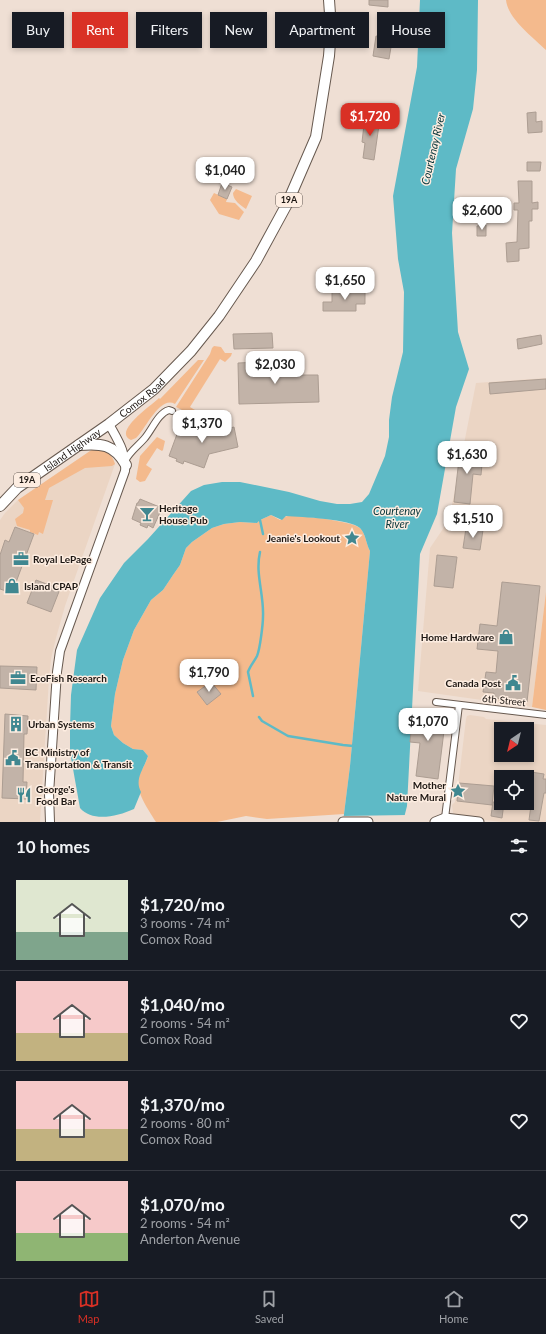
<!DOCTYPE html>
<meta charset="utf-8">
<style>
body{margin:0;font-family:Lato,sans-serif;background:#242831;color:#f1f3f6;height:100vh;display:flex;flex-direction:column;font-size:15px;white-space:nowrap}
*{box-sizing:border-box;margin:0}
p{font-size:13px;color:#9ea1a6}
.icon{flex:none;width:22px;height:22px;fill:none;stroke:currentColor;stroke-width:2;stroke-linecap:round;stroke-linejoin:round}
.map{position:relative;height:822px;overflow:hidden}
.drawer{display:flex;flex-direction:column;background:#171b24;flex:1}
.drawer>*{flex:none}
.hud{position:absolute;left:12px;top:12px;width:522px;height:36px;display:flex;gap:8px}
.needle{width:26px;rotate:215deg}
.fabs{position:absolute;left:494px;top:722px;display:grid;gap:8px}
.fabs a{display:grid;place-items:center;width:40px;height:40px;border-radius:0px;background:#171b24;box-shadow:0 2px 6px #0003;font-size:20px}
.price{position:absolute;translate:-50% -34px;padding:0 9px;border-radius:8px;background:#fff;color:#222;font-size:13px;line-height:26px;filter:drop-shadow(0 1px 2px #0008)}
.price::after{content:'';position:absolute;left:50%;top:24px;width:12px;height:9px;margin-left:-6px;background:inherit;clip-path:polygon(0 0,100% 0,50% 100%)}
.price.current{background:#d93025;color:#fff}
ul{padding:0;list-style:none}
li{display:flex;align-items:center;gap:12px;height:100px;padding:0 16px}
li+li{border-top:1px solid #363941}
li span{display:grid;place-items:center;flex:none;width:112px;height:80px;border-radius:0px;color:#555}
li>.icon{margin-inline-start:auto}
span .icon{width:48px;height:48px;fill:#fffc;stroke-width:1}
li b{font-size:17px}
h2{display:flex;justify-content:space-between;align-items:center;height:48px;padding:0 16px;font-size:17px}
.tag{padding:0 14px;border-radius:0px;background:#171b24;box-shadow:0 2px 6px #0003;font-size:14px;line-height:36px}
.tag.current{background:#d93025;color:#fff}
.dock{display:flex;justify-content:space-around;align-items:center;height:56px;border-top:1px solid #363941;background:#171b24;font-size:11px;color:#9ea1a6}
.dock a{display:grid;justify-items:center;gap:2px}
.dock .current{color:#d93025}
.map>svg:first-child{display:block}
.built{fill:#ebd5c4;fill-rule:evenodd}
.green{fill:#f4ba8d}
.water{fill:#5ebac6}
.pier{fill:#efdfd4}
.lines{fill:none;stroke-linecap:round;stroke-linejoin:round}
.stream{stroke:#5ebac6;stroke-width:2.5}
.building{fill:#c2b3a8;stroke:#ac9d92}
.minor-casing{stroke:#67594f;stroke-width:8}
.tertiary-casing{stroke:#67594f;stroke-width:10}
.secondary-casing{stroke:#67594f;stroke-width:11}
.primary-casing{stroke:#67594f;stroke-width:12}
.minor{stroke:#fff;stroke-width:6}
.tertiary{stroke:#fff;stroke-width:8}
.secondary{stroke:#fff;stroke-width:9}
.primary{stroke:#fff;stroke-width:10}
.labels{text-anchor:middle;stroke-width:3;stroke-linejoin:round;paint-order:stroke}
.shield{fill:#fdede1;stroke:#605751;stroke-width:1}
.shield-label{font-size:9px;font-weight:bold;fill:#1d1713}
.street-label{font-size:10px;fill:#1d1713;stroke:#fdede1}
.poi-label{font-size:10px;font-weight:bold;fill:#1d1713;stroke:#fdede1;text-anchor:start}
.water-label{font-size:11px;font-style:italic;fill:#053439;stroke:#fdede1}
</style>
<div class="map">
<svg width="546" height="822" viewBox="0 0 546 822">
<rect width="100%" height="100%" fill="#efdfd4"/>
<!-- built -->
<path class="built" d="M546 378V592L532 707 418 691 430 548 449 520 476 383Z
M93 449 113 458 115 464 65 606 56 638 51 659 49 679 40 822H0V520L5 513 18 500Z
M470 715 484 717 486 719 546 725V822H502L460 817 453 813 452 805 455 802 459 778 466 719 467 716ZM501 729H527V755H501ZM501 777H527V803H501Z"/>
<!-- green -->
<path class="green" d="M506 0H546V50C533 37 508 19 506 0Z
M236 189 252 196 246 209C240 205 233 200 233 193Z
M214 193 227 199 226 202 235 203 244 212 239 220 219 214 210 200Z
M214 346 221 347 225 353H232L231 356 225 362 220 359 190 407 195 410V412H186L176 407 210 354 212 348Z
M198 360H204L175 404C160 395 145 430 136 438L131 440C112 432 152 405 159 398L160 399Z
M157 437 165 441 163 450 162 451 157 448 146 465 152 469 145 481 140 482 136 479 140 456Z
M93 449C104 448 112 453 115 464L112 466 85 468 49 488 45 500H53L43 534 39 532 38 535 30 532V530L17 526 15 519 23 513 24 508 18 500Z
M271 515 280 520C283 519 285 516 288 516 299 515 353 521 360 528 366 534 366 544 370 551L350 766 344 814 267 819 246 816 217 822H156C150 812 135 791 138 779 140 772 146 764 148 756L143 750 133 749 123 743 114 735 111 726 115 694 123 660 134 630 151 600 163 590 173 575 180 565 186 548 192 542 212 528 224 524 240 522 257 523 260 520Z
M546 592V710L532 707Z"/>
<!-- water -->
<path class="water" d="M420 0H478L477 70 473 109 456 169 452 233 458 332 469 369 456 407 437 514 420 554 407 806 403 822H343L350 766 370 551C366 544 366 534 360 528 351 519 301 517 286 516L282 520 271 515 260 520 257 523 240 522 224 524 212 528 192 542 186 548 180 565 173 575 163 590 151 600 134 630 123 660 115 694 111 726 114 735 123 743 133 749 143 750 148 756C144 769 134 779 141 792L134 809C116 817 92 822 80 808L70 752V727L71 695 77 650 100 598 124 563 148 539 191 491 204 485 222 482H240L289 492 320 501 337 504H350L362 502 369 494 385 456 389 437V420L392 397 403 352 404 292 398 259 393 196 417 67Z"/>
<!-- pier -->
<path class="pier" d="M407 815 405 822H341L342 816Z"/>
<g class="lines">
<!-- stream -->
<path class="stream" d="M260 520 263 534
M253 696 248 672C250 666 254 662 257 656 260 649 263 624 263 616 264 594 255 574 260 552
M259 717 262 721 288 736 343 745 353 746"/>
</g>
<!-- building -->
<path class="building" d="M369 0H388V7L369 5Z
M384 21 395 23 389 59 373 56 376 36 382 37Z
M536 112V122L542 121V132L528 133 527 113Z
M365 116 380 118 374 160 363 158 365 143 362 142Z
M527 162H541L540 171H527Z
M518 181H532V203L538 202V209H532V221H529V248L519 249V261L507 262 506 243 517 242 518 210H514V203H519Z
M222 183 232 187 227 199 218 195Z
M486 225V236H477V226Z
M332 291H365V304H356V311H323V302H332Z
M272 333 273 348 234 349 233 334Z
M541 335 542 344 518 349 517 339Z
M286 361 287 375H318L319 402 239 404 238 363Z
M546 379V389L490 394 489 383Z
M220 423 222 430 234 427 238 447 209 454 204 468 184 461 183 464 176 461 177 459 169 456 180 426 197 432 200 424 207 426Z
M460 451 483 454 481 475 473 474 470 504 454 502Z
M140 499 162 508 153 528 148 525 147 528 140 525 141 523 132 519 137 503H138Z
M15 527 34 534 12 593 0 589V555L5 540 9 542Z
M466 528 483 530 480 550 463 548Z
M437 555 457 557 453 588 434 586Z
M36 580 60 589 51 612 27 603Z
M502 582 540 586 527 702 494 698V693L483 692 486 672 496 673 498 651 477 649 480 624 497 626Z
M0 666 37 667 36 690 0 688Z
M211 682 221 694 207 705 197 692Z
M413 711 446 715 438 779 416 776 420 743 410 742Z
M5 714 28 716 27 734H24L23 782H27L26 799 2 798Z
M531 772 544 774 543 779H546V793H544L539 821 529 820 533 791H530Z
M459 783 494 786 492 805 457 801Z
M493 802 504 803 502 818 491 816Z"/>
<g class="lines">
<defs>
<path id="minor" d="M125 461C130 451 138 446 144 439 152 430 158 413 169 410L172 411
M436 702 546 715
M445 818 459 705"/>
<path id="tertiary" d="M50 822 49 794 57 672 60 651 125 471C127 453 117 439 109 424"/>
<path id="secondary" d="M343 822H368
M435 822 445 818 479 822"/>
<g id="primary">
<path d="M79 445C101 443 114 444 126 465"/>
<path id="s1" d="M0 506 17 488 109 424 154 389 191 351 219 316 256 261 287 204 316 137 329 56 331 28 329 0"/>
</g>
</defs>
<!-- minor casing -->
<use href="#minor" class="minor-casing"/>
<!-- tertiary casing -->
<use href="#tertiary" class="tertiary-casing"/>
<!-- secondary casing -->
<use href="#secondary" class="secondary-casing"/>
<!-- primary casing -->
<use href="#primary" class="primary-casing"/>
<!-- minor -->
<use href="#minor" class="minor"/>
<!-- tertiary -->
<use href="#tertiary" class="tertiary"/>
<!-- secondary -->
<use href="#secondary" class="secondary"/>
<!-- primary -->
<use href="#primary" class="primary"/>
</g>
<!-- icons -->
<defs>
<symbol id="bar-bare" viewBox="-9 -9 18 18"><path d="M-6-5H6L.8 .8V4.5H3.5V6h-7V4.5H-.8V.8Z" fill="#408790" stroke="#fdede1" stroke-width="2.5" paint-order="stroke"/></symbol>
<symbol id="sight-bare" viewBox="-9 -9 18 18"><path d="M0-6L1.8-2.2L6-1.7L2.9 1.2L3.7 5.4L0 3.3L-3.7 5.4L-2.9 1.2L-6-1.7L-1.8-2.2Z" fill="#408790" stroke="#fdede1" stroke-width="2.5" paint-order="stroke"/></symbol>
<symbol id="office-bare" viewBox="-9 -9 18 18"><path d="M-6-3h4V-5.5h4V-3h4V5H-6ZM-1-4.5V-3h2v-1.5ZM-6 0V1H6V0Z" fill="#408790" stroke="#fdede1" stroke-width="2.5" paint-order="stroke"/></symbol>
<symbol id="shop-bare" viewBox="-9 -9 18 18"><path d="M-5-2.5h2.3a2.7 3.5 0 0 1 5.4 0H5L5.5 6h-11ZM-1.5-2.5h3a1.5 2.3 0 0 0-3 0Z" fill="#408790" stroke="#fdede1" stroke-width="2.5" paint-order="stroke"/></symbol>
<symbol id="civic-bare" viewBox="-9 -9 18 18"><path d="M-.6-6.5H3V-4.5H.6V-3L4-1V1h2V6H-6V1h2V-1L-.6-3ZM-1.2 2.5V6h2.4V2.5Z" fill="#408790" stroke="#fdede1" stroke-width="2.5" paint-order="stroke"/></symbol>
<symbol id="building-bare" viewBox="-9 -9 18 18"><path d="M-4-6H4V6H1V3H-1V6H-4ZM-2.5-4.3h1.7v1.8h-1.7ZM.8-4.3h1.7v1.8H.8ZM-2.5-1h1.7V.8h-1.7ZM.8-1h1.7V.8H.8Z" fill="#408790" stroke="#fdede1" stroke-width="2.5" paint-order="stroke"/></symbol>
<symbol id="restaurant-bare" viewBox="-9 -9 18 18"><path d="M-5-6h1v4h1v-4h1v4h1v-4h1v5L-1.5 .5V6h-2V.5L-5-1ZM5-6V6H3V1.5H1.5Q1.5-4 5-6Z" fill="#408790" stroke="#fdede1" stroke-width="2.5" paint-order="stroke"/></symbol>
</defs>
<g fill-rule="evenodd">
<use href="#bar-bare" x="136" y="503" width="22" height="22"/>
<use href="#sight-bare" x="341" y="527" width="22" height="22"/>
<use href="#office-bare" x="10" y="548" width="22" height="22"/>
<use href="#shop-bare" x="1" y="575" width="22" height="22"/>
<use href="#shop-bare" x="495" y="626" width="22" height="22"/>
<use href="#office-bare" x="7" y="667" width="22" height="22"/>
<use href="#civic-bare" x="502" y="672" width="22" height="22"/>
<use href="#building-bare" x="5" y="713" width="22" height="22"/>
<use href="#civic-bare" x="2" y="747" width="22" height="22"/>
<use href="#sight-bare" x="447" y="780" width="22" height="22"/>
<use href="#restaurant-bare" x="13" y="784" width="22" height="22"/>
</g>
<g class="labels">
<!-- shield labels -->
<g class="shield">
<rect x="276" y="193" width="26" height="14" rx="3"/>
<rect x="14" y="473" width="26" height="14" rx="3"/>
</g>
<g class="shield-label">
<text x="289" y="203">19A</text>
<text x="27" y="483">19A</text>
</g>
<!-- street labels -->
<g class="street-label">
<text dy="4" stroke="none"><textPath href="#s1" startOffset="179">Comox Road</textPath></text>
<text dy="4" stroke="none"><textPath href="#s1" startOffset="92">Island Highway</textPath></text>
<text transform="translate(504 700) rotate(6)" y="4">6th Street</text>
</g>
<!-- poi labels -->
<g class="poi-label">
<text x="159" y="512">Heritage<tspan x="159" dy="12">House Pub</tspan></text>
<text x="340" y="542" text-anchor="end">Jeanie's Lookout</text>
<text x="33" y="563">Royal LePage</text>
<text x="24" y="590">Island CPAP</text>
<text x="494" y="641" text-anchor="end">Home Hardware</text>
<text x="30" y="682">EcoFish Research</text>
<text x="501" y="687" text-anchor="end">Canada Post</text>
<text x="28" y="728">Urban Systems</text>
<text x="25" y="756">BC Ministry of<tspan x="25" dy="12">Transportation &amp; Transit</tspan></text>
<text x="446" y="789" text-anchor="end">Mother<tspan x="446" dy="12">Nature Mural</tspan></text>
<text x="36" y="793">George's<tspan x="36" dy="12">Food Bar</tspan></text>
</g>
<!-- water labels -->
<g class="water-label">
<text transform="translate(433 149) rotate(-77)" y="4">Courtenay River</text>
<text x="397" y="515">Courtenay<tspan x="397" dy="13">River</tspan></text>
</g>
</g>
</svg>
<div class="fabs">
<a><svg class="needle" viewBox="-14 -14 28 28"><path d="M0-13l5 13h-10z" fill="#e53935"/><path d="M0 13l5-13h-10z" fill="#9ea1a6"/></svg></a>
<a><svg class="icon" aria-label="locate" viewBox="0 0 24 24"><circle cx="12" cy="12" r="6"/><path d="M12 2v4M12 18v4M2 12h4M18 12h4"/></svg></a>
</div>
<b class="price current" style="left:370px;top:137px">$1,720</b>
<b class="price" style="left:225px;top:191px">$1,040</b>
<b class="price" style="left:482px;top:231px">$2,600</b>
<b class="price" style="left:345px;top:301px">$1,650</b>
<b class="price" style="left:275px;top:385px">$2,030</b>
<b class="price" style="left:202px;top:444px">$1,370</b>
<b class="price" style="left:467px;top:475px">$1,630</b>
<b class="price" style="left:473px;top:539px">$1,510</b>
<b class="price" style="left:209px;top:693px">$1,790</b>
<b class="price" style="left:428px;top:742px">$1,070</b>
<div class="hud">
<a class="tag">Buy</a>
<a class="tag current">Rent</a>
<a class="tag">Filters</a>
<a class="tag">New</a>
<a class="tag">Apartment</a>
<a class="tag">House</a>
</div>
</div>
<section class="drawer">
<h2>10 homes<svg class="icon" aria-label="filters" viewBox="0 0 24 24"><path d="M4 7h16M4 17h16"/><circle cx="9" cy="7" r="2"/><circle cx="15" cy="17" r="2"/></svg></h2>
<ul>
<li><span style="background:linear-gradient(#dfe7d0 65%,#7fa58c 0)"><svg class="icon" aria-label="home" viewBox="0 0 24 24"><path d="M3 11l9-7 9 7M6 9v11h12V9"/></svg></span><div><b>$1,720/mo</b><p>3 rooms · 74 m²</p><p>Comox Road</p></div><svg class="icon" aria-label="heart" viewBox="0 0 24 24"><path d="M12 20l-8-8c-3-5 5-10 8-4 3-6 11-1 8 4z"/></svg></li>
<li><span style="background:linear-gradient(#f6c9c9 65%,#c2b280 0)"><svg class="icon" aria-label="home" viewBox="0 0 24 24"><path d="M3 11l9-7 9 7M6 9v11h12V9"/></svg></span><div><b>$1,040/mo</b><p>2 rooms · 54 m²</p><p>Comox Road</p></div><svg class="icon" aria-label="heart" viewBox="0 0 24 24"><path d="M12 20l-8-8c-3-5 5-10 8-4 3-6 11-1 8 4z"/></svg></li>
<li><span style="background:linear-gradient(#f6c9c9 60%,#c2b280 0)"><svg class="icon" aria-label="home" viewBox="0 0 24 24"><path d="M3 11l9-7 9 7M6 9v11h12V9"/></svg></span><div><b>$1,370/mo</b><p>2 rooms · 80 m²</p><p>Comox Road</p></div><svg class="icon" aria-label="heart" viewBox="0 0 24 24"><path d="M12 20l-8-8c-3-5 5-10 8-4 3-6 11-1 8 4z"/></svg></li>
<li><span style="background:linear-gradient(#f6c9c9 65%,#8fb573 0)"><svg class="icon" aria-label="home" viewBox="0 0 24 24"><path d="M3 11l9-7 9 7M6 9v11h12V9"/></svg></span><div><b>$1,070/mo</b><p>2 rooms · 54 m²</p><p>Anderton Avenue</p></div><svg class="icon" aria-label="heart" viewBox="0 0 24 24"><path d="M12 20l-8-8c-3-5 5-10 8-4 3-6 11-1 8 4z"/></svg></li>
</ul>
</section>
<nav class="dock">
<a class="current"><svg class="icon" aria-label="map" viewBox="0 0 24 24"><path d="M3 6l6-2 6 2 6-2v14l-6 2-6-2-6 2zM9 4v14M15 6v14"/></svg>Map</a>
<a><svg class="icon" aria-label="saved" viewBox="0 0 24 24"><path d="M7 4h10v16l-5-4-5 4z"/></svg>Saved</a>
<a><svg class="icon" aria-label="home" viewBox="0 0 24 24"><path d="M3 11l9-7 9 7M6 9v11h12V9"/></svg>Home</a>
</nav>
